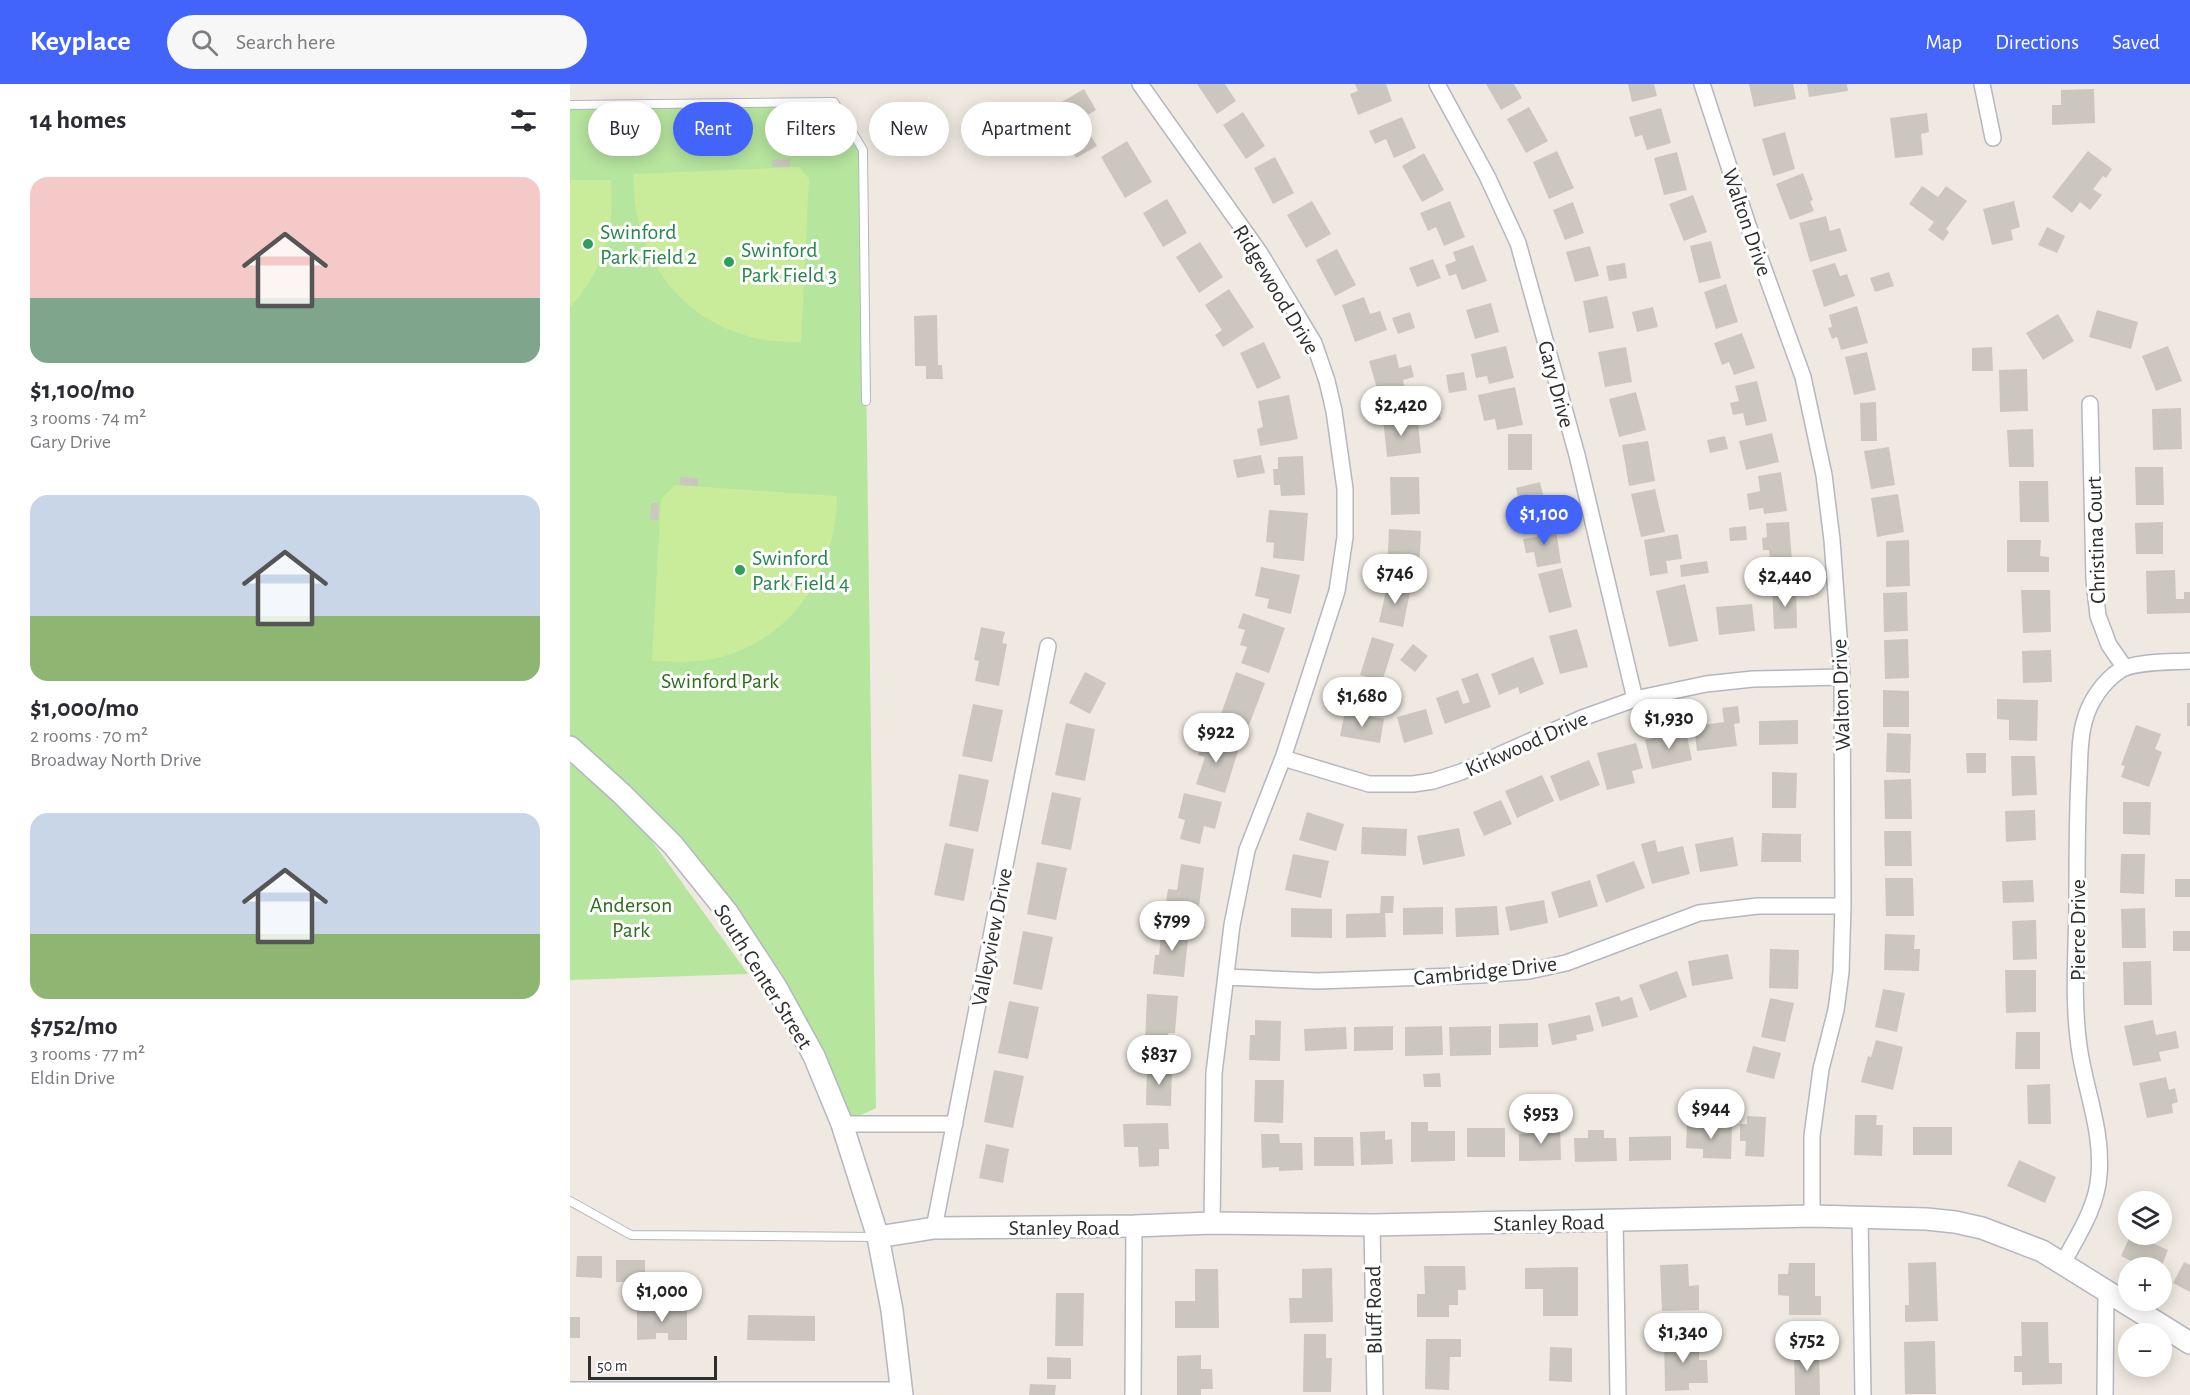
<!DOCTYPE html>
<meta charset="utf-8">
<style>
body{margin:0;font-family:"Alegreya Sans",sans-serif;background:#f7f7f7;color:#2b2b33;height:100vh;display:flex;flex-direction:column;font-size:22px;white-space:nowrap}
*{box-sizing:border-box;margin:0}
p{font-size:20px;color:#7c7c81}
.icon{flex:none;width:33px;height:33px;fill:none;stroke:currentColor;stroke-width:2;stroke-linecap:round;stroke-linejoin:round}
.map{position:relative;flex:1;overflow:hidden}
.drawer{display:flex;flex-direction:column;background:#fff;width:570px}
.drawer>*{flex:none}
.guide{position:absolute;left:18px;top:18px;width:570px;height:54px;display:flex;gap:12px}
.buttons{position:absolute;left:1548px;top:1107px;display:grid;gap:12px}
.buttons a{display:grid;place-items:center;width:54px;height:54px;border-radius:50%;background:#fff;box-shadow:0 3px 15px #0003;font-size:30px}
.scale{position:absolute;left:18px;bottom:15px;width:129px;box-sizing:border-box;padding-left:6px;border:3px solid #2e2e2e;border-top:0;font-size:16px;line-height:21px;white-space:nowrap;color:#2e2e2e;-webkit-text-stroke:4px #fff;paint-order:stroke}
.price{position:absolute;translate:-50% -51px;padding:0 14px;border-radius:21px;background:#fff;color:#222;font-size:20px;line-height:39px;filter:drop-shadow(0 2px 3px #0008)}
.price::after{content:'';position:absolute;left:50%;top:36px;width:18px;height:14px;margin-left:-9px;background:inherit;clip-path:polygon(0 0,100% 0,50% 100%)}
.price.on{background:#4264fb;color:#fff}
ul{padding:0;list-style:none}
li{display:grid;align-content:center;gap:12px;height:318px;padding:0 30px}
li span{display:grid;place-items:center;height:186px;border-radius:18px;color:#555}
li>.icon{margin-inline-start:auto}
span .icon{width:108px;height:108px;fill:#fffc;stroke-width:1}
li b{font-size:26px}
h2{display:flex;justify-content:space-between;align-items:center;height:72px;padding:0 30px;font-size:26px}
.chip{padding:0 21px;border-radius:27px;background:#fff;box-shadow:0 3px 15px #0003;font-size:21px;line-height:54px}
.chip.on{background:#4264fb;color:#fff}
header{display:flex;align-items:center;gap:36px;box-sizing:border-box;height:84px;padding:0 30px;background:#4264fb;color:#fff}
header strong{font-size:28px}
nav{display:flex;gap:33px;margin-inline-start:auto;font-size:21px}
.search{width:420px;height:54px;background:#f7f7f7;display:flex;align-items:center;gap:15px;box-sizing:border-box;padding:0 21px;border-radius:33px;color:#7c7c81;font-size:22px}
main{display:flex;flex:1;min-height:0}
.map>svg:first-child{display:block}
.green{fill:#b6e59e}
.pitch{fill:#c9ec9a}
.building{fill:#cbc7bf}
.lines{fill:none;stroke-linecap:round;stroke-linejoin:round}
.lane-casing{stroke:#b4b7c1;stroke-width:10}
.street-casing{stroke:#b4b7c1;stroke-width:18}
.secondary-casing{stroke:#b4b7c1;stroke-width:24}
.lane{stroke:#fff;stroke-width:8}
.street{stroke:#fff;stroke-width:15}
.secondary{stroke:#fff;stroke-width:21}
.leisure-dot{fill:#2e9e5b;stroke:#fff;stroke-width:2}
.labels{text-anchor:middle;stroke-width:6;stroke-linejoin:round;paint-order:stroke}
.street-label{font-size:22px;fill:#2e2e2e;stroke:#fff}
.leisure-label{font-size:22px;fill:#27864d;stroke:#fff;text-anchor:start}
.park-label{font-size:22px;fill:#2c6e1b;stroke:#fff}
</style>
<header>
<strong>Keyplace</strong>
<div class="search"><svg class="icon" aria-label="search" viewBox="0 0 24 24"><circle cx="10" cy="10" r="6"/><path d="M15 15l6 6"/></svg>Search here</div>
<nav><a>Map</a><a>Directions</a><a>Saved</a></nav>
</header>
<main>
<section class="drawer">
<h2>14 homes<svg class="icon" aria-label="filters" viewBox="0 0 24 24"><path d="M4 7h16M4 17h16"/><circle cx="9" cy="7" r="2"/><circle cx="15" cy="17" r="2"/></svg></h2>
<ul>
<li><span style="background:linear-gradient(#f6c9c9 65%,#7fa58c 0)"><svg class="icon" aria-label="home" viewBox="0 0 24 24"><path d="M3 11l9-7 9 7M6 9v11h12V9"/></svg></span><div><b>$1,100/mo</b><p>3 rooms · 74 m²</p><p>Gary Drive</p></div></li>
<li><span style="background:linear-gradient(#c9d6e8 65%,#8fb573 0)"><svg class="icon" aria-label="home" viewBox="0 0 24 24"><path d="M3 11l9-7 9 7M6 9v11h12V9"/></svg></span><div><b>$1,000/mo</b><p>2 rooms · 70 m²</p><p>Broadway North Drive</p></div></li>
<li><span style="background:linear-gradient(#c9d6e8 65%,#8fb573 0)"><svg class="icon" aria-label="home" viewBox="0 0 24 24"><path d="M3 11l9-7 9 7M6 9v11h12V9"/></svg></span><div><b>$752/mo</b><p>3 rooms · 77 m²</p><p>Eldin Drive</p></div></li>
</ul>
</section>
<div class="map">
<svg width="1620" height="1311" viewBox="0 0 1620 1311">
<rect width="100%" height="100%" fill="#efe9e1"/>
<!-- green -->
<path class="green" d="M264 18 293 66 306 1024 272 1040 206 903 43 703 178 890 0 896V21Z"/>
<!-- pitch -->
<path class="pitch" d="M229 83 239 95 231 258C132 262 60 187 64 90Z
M0 96H41C45 143 33 188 0 223Z
M105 401 267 412C266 486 226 552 151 573 129 579 105 578 82 577L91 415Z"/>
<!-- building -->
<path class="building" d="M627 0H655L666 17 647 30Z
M785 0H816L822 17 788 31 780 10 788 7Z
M916 0H944L952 14 931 26Z
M1058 0H1084L1087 12 1062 18Z
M1179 0H1223L1226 15 1184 23Z
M1237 0H1277L1278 7 1239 13Z
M514 5 526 26 511 35 527 62 506 74 478 26Z
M1524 5 1525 39 1482 41V21H1491V6Z
M959 23 978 57 956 69 937 35Z
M1091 24 1101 59 1077 66 1072 51 1065 53 1059 33Z
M673 28 695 62 676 75 653 41Z
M1357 29 1359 48 1351 50 1353 71 1325 74 1320 34Z
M832 33 846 64 824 74 816 55 805 60 799 47Z
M1215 48 1225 85 1203 92 1192 55Z
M557 57 582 98 555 114 531 73Z
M987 67 1004 104 979 115 963 78Z
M1518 67 1542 85 1536 94 1533 92 1523 105 1532 111 1520 126 1510 118 1502 129 1482 113Z
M1107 68 1117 106 1094 111 1084 74Z
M854 69 874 106 852 118 832 82Z
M705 73 724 109 703 120 684 84Z
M220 75V83H202V76Z
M1233 89 1243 116 1240 117 1244 127 1220 136 1206 100Z
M1352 102 1368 113 1376 102 1397 117 1376 145 1379 148 1373 157 1358 146 1364 138 1339 120Z
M1123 111 1137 148 1114 157 1099 120Z
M597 115 617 149 593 163 573 129Z
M742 117 761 150 736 164 717 131Z
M880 117 895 153 874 162 866 143 858 147 850 129Z
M1444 117 1450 143 1441 146 1443 156 1422 161 1413 125Z
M1003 118 1014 149 995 156 983 126Z
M1256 132 1260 147 1270 144 1277 167 1240 178 1229 139Z
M1477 143 1495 152 1487 169 1468 161Z
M1141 157 1151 194 1129 199 1120 162Z
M630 158 653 193 629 209 606 173Z
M903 161 917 197 892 206 886 190 879 192 875 181 886 177 883 168Z
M1020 162 1029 192 1005 198 996 168Z
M767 165 786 201 765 212 746 176Z
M863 175 871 194 847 203 839 184Z
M1055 179 1057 194 1039 197 1036 182Z
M1265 179 1270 192 1277 190 1285 212 1254 223 1242 186Z
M1319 188 1324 202 1305 208 1300 194Z
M1156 200 1168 238 1146 245 1134 208Z
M659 205 684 243 653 263 645 251 652 246 635 221Z
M1037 212 1044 244 1019 249 1013 217Z
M794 213 800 230 810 227 817 246 785 258 772 221Z
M921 219 929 248 905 255 896 226Z
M1287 222 1298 259 1271 266 1267 253 1262 255 1258 244 1262 243 1259 231Z
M1083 223 1088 243 1067 248 1062 228Z
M1527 226 1568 238 1561 265 1519 253Z
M840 228 845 244 828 250 822 234Z
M1488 230 1504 257 1473 276 1456 249Z
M367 231 368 281H372L373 295H356V282H345L344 232Z
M1172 249 1185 284 1164 291 1159 278 1152 281 1144 259Z
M694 258 711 294 687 305 670 269Z
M936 262 944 294 919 300 917 292 906 294 901 270Z
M1598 262 1612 297 1586 307 1572 272Z
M1056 263 1062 298 1035 303 1028 268Z
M1422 263 1423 287H1402V264Z
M1297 268 1306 306 1284 311 1275 273Z
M826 270 829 284 841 281 844 293 833 296 836 308 810 315 799 277Z
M1457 285 1458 327 1430 328 1429 286Z
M894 288 897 306 879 309 876 291Z
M1187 297 1197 337 1176 342 1173 329 1163 331 1160 319 1169 317 1165 302Z
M945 303 953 341 927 346 925 335 914 337 908 311Z
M1066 308 1076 346 1049 353 1039 315Z
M719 311 728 355 690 362 687 345 693 343 688 317Z
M867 316 871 336 850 340 846 319Z
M1306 318 1307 357H1291L1290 319Z
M1611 324 1612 365 1583 366 1582 325Z
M835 331V340L848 339 851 369 817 373 813 333Z
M1463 345 1464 383H1439L1437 346Z
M1202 349 1209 378 1176 386 1169 357Z
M938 350H962V386H938Z
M1155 352 1158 365 1140 369 1137 356Z
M1078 357 1085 397 1059 402 1052 361Z
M1319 363 1325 401 1301 405 1294 367Z
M691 371 695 389 667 394 663 376Z
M733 372 735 411 711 412 710 401H704L703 385H708V373Z
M1565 383H1593L1594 421H1566Z
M1211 388 1217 427 1194 430 1193 424 1179 426 1177 410 1190 407 1188 392Z
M110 393 128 394V402L110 401Z
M820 393H849L850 430 821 431Z
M1449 397H1478L1479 438H1450Z
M970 398 977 427 953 433 946 404Z
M1085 405 1095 448 1071 453 1061 410Z
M1328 410 1334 448 1307 453 1301 414Z
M81 419H89L88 436H80Z
M699 426 738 429 734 477 703 474 704 459 696 458Z
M1219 438 1222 477 1200 478 1199 466H1193L1192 454 1197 453 1196 439Z
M1593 438V470H1566L1565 439Z
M985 440 991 479 967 483 964 468 956 469 953 455 967 453 966 443Z
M1176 442 1177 456 1160 457 1159 444Z
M819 445 851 447 849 489 817 488Z
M1108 450 1112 475 1096 477 1098 489 1080 492 1074 456Z
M1339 456 1340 502 1316 503V457Z
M1437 456H1471L1470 472 1479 473V488H1437Z
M1137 477 1139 489 1111 493 1110 481Z
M691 483 730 491 721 530 697 524 699 515 685 512Z
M992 484 1002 523 979 529 968 490Z
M1605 486 1606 515H1614V508H1620V529L1577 530 1576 487Z
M818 498 841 503 833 543 809 538Z
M1115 500 1128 557 1099 563 1086 507Z
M1226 503 1227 544 1204 545 1202 504Z
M1451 506H1480L1481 548 1453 549Z
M1337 508 1338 547 1314 548 1313 509Z
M1182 520 1185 547 1149 551 1146 523Z
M673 529 715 544 699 589 671 579 677 563 670 561 675 546 668 544Z
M411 543 435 548 432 559 437 560 429 602 405 597 409 577 404 576Z
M1007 545 1018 583 990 590 979 552Z
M802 553 824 560 812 598 790 591Z
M1338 555 1339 594 1315 595 1314 556Z
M843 560 858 572 845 588 830 576Z
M1481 566 1482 598 1453 599 1452 567Z
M963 573 974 600 950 610 948 603 929 611 921 590Z
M515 588 536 599 520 630 499 619Z
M666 588 695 599 679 641 651 630Z
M908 589 921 623 875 640 866 614 888 606 893 620 900 618 891 595Z
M1313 606 1339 607V643H1313Z
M1427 615 1468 616 1467 657 1439 656V636L1427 635Z
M1617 619H1620V642H1617Z
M403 620 433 626 422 678 392 672Z
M1168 622 1170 639 1164 640 1167 662 1127 667 1124 642 1154 638 1152 624Z
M856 625 863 650 834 659 827 633Z
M775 628 814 635 810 659 770 652Z
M1228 636V660L1189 661V637Z
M496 639 525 645 515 697 485 691Z
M1566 641 1591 650 1585 665 1592 668 1579 703 1551 693 1555 682 1551 681Z
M1116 647 1122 676 1082 685 1075 656Z
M1317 649 1341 650 1340 689 1316 688Z
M634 652 669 664 655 709 626 700 635 673 628 671Z
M1066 659 1073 684 1062 687 1065 699 1037 706 1027 669Z
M1396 669H1416V689H1397Z
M1441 672H1465L1467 711 1442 712Z
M1019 676 1030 701 990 717 980 692Z
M1202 688 1227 689 1226 724H1202Z
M389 690 419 696 408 748 379 742Z
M972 691 984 717 947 734 935 707Z
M1341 695 1342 735H1315L1314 696Z
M482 708 511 714 501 766 471 760Z
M614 709 652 718 645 745 634 742 630 760 610 755 615 736 608 734Z
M931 716 942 740 914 752 903 728Z
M1553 718H1581L1580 751 1553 750Z
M1465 726 1466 756 1436 758 1435 727Z
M737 728 774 740 766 767 729 756Z
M792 743 837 745 836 772 791 770Z
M889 744 895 772 853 781 847 752Z
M1314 747H1341L1342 782H1315Z
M1192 749 1231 750V778H1191Z
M1163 753 1168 782 1130 788 1125 760Z
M1085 756 1088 768 1113 762 1120 790 1082 800 1071 760Z
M375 759 404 765 394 817 364 811Z
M723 770 759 777 751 814 715 806Z
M1551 770H1575L1574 810 1550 809Z
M1064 777 1075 804 1036 819 1026 791Z
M467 778 497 784 486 836 457 830Z
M611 780 634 784 628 830 595 825 598 805 607 806Z
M1315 794H1343L1344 832H1316Z
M1605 795H1620V813H1605Z
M1020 796 1028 822 989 834 981 808Z
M1463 796 1464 818 1433 819 1432 797Z
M811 812H824L823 829H815L816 853 776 854V830L810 829Z
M974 816 978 839 940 847 935 823Z
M927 822 929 851 886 853 885 824Z
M873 823V850L833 851V824Z
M721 824 762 825V854L721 853Z
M1575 824 1576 864H1552L1551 825Z
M1466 836 1467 875 1443 876 1442 837Z
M592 842 619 845 614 893 583 890 585 871H589Z
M453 847 483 853 472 906 443 900Z
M1603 847H1620V867H1603Z
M1315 850 1345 851 1344 865H1350L1349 887 1314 886Z
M1200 865 1229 866 1228 905 1199 904Z
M1158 870 1163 895 1122 902 1118 877Z
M1581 877 1582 921H1554L1553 878Z
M1435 886H1466V928L1436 929Z
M1107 887 1117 913 1080 927 1069 901Z
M1313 905 1335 909 1327 948 1305 943Z
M577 910 608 912 605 949H598V960L575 959Z
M1049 912 1051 917 1062 913 1068 933 1032 943 1025 919Z
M1200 914 1224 919 1215 958 1191 953Z
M439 917 469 923 458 975 428 969Z
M1020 931 1024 947 1006 951 1007 956 982 961 978 940Z
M685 936 711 937 710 977 679 976 680 951H685Z
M1583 936 1586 951 1606 947 1609 964 1589 968 1591 977 1563 982 1554 942Z
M968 939V963L929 964V940Z
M823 942V966L784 967V943Z
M872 942 873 971 835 972V943Z
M921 942V971L880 972 879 943Z
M776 943 777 965 735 967 734 945Z
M1446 948H1470V985H1445Z
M1306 956 1333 963 1323 1006 1291 998 1298 972 1301 973Z
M1183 962 1211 969 1204 995 1176 988Z
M577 981 602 982 601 1022 576 1021Z
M424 986 454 992 443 1044 414 1038Z
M870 989 871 1003H854L853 990Z
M1596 993 1599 1006 1605 1004 1608 1018 1602 1020 1603 1029 1577 1034 1569 999Z
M685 996H714L713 1039 684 1038Z
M1480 1000 1481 1040H1458L1457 1001Z
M1285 1031H1307L1306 1041H1313L1312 1072 1284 1071Z
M1177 1032 1196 1033 1194 1073 1175 1072 1176 1057H1170V1040H1177Z
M841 1038H858V1047H885V1077L841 1078Z
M598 1039 599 1065H589V1082L569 1083 568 1063H554L553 1040Z
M974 1039H990L991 1076 949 1077V1050L974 1049Z
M1117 1040 1162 1042 1161 1075 1133 1074V1065L1116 1064Z
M1343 1043H1382V1071H1343Z
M897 1044H935V1073H897Z
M1018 1046H1034V1054H1046L1047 1077 1005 1078 1004 1054H1018Z
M815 1047V1056L822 1055 823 1080 791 1081 790 1048Z
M691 1050H709L710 1059H732L733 1086 709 1087V1083L692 1084Z
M1101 1052V1076L1059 1077V1053Z
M744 1053H783L784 1082H744Z
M416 1060 439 1065 433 1099 409 1094Z
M1449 1076 1486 1093 1475 1119 1437 1102Z
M1561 1150 1598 1166 1591 1184H1576L1551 1172Z
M7 1172H32V1194L6 1193Z
M46 1176H75V1198H46Z
M1366 1178 1368 1237 1335 1238V1221H1339L1338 1179Z
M1614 1178 1620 1181V1208L1603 1199Z
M1219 1179H1245V1212H1251V1231H1219V1212L1208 1211V1190H1218Z
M1118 1180 1119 1202 1129 1201V1226L1092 1227 1090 1181Z
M854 1182H895L896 1206H888V1221H879V1233H847V1210H855Z
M1008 1183V1232H973V1205H955V1184Z
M762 1184 763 1238 720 1239 719 1214H732V1185Z
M625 1185H648L649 1244H605V1217H625Z
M486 1209H514L513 1262H485Z
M67 1224H117V1256H98V1249H86V1255L67 1256Z
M178 1231 245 1232V1257L177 1256Z
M0 1233H10V1254H0Z
M1451 1238H1478L1479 1279H1492V1300L1452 1301V1288H1444V1272H1452Z
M734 1250H756V1274H762L761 1308H733Z
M1129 1254V1276H1137L1138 1299H1119V1306L1095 1307 1094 1255Z
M856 1255H891V1273H880L879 1306 855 1305Z
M1365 1257 1366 1310H1335L1334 1258Z
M980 1263 1002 1264V1298L979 1297Z
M1249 1265 1250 1311H1225L1224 1266Z
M631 1271V1285H642L643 1305H631V1311H607V1272Z
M477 1273 501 1274V1295H477Z
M460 1300 486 1301 485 1311H459Z"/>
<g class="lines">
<defs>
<path id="lane" d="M0 21 264 18 293 66 296 317
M0 1117 61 1151 307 1153"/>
<path id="street" d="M570 0 690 169 744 259 757 297 764 327 775 405V453L767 507 713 674 677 766 662 841 644 989 642 1139
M867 0 917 92 948 159 1007 371 1065 615
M1132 0 1178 141 1233 293 1254 391 1262 456 1272 593 1273 822 1271 888 1266 926 1251 985 1242 1052V1132
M1412 0 1423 54
M1520 320 1524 496 1528 532 1539 561 1555 584
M713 674 799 700H843L863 697 891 688 1012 634 1065 615 1136 600 1183 595 1272 593
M656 893 747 897 912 891 959 887 996 879 1129 829 1188 822H1273
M272 1040H385
M1290 1132 1293 1311
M1045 1137 1048 1311
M802 1141 805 1311
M364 1144 478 562
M1493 1179C1508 1151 1527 1123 1529 1091 1533 1046 1515 1006 1509 962 1502 913 1507 861 1507 812 1507 772 1507 733 1509 693 1510 674 1509 654 1515 635 1520 617 1533 598 1549 587 1563 577 1602 578 1620 577
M0 1306H332
M563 1311 564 1142
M1535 1311 1536 1208"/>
<path id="secondary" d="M0 663 52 710 103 761 157 828 206 903 244 972 272 1040 308 1153 322 1226 332 1311
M308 1153 364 1144 564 1142 642 1139 802 1141 1242 1132 1356 1135 1385 1138 1412 1144 1472 1167 1620 1259"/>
</defs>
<!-- lane casing -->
<use href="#lane" class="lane-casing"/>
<!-- street casing -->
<use href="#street" class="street-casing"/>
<!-- secondary casing -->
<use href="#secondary" class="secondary-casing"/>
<!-- lane -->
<use href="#lane" class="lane"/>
<!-- street -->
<use href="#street" class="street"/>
<!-- secondary -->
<use href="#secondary" class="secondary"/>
</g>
<!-- markers -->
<g class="leisure-dot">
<circle cx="18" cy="160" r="6"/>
<circle cx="159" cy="178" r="6"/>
<circle cx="170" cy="486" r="6"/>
</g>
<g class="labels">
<!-- street labels -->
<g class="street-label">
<text transform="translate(1178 138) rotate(71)" y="8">Walton Drive</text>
<text transform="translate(707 205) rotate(59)" y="8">Ridgewood Drive</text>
<text transform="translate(987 300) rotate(75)" y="8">Gary Drive</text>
<text transform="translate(1525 456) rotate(-92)" y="8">Christina Court</text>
<text transform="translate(1270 611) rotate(-92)" y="8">Walton Drive</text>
<text transform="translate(956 659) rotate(-24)" y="8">Kirkwood Drive</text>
<text transform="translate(1507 846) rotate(-90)" y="8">Pierce Drive</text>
<text transform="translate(421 853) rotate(-79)" y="8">Valleyview Drive</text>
<text transform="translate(915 886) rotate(-6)" y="8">Cambridge Drive</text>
<text transform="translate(194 892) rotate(58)" y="8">South Center Street</text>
<text transform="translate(979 1138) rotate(-1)" y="8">Stanley Road</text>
<text x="494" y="1151">Stanley Road</text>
<text transform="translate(803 1226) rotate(-91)" y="8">Bluff Road</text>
</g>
<!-- leisure labels -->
<g class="leisure-label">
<text x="30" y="155">Swinford<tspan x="30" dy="25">Park Field 2</tspan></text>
<text x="171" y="173">Swinford<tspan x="171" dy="25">Park Field 3</tspan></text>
<text x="182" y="481">Swinford<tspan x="182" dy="25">Park Field 4</tspan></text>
</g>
<!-- park labels -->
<g class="park-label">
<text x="150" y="604">Swinford Park</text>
<text x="61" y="828">Anderson<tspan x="61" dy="25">Park</tspan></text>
</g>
</g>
</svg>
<div class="buttons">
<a><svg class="icon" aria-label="layers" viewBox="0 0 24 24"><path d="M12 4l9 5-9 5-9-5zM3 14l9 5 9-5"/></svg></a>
<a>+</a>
<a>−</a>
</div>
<div class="scale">50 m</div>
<b class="price" style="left:831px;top:353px">$2,420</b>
<b class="price on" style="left:974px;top:462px">$1,100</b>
<b class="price" style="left:825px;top:521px">$746</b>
<b class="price" style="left:1215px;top:524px">$2,440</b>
<b class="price" style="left:792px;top:644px">$1,680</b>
<b class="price" style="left:1099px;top:666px">$1,930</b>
<b class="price" style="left:646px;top:680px">$922</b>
<b class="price" style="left:602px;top:868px">$799</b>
<b class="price" style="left:589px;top:1002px">$837</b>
<b class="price" style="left:1141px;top:1056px">$944</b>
<b class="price" style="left:971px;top:1061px">$953</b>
<b class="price" style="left:92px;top:1239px">$1,000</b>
<b class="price" style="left:1113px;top:1280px">$1,340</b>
<b class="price" style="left:1237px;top:1288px">$752</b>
<div class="guide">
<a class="chip">Buy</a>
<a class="chip on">Rent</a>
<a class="chip">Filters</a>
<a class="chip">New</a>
<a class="chip">Apartment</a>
</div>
</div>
</main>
